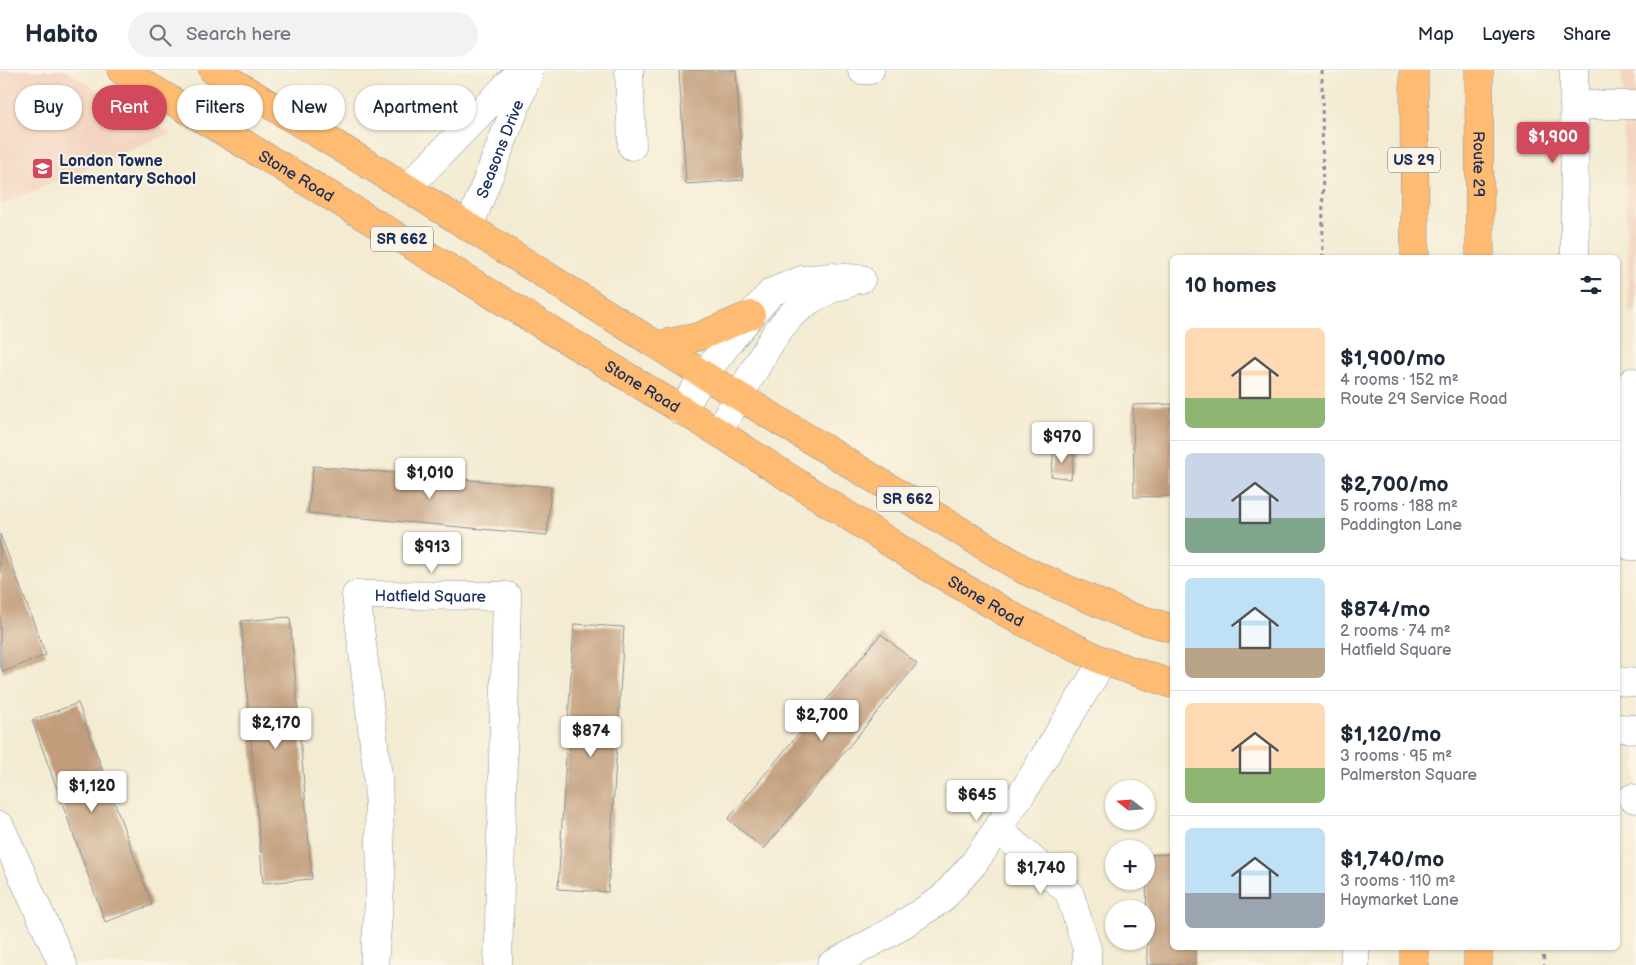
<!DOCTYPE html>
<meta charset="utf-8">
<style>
body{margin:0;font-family:"Balsamiq Sans",sans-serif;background:#f2f2f3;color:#1f2937;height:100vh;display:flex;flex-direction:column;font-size:19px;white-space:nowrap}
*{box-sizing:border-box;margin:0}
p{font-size:16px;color:#747a83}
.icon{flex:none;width:28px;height:28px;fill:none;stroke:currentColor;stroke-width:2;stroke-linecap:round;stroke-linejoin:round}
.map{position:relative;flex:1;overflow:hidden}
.sheet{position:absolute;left:1170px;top:185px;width:450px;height:695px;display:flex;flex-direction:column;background:#fff;border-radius:8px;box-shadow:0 1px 4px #0004}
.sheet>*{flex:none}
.guide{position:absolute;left:15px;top:15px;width:475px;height:45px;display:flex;gap:10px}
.needle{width:32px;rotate:287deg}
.buttons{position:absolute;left:1105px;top:710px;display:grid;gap:10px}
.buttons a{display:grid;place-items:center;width:50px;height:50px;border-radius:50%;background:#fff;box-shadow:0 1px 4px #0004;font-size:25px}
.price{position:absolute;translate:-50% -42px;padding:0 11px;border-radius:5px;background:#fff;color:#222;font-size:16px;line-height:32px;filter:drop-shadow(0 1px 2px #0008)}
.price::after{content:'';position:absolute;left:50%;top:30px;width:15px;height:11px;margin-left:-8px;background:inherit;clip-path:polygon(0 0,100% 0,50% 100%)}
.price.active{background:#d1495b;color:#fff}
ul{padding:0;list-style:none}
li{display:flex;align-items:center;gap:15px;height:125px;padding:0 15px}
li+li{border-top:1px solid #e0e1e3}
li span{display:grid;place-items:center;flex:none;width:140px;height:100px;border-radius:8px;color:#555}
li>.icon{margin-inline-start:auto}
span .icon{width:60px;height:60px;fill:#fffc;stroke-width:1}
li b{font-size:21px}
h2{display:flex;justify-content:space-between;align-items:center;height:60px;padding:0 15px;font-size:21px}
.tag{padding:0 18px;border-radius:22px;background:#fff;box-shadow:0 1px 4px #0004;font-size:18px;line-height:45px}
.tag.active{background:#d1495b;color:#fff}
header{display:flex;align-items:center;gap:30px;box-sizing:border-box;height:70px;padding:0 25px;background:#fff;border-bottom:1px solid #e0e1e3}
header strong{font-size:24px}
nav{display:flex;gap:28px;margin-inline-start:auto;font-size:18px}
.search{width:350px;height:45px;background:#f2f2f3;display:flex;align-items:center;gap:12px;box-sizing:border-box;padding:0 18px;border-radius:28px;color:#747a83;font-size:19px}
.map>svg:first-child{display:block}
.built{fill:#f3d4bf}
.building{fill:#c19d7b}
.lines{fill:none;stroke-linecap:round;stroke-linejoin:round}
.minor-casing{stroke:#878d98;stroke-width:29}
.major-casing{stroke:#878d98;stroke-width:29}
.path{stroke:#878d98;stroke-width:3;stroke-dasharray:4 4;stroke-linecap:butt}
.minor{stroke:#fff;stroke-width:28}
.major{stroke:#febb71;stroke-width:28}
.labels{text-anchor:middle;stroke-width:4;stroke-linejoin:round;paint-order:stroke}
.shield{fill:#fcf5e5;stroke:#5e6a86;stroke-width:1}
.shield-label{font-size:15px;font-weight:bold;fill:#1b2f5e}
.street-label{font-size:16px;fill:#1b2f5e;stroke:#fcf5e5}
.poi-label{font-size:16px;font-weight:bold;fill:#1b2f5e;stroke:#fcf5e5;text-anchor:start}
</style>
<header>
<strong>Habito</strong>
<div class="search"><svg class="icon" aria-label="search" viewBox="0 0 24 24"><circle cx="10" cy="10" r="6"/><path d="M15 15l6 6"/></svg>Search here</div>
<nav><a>Map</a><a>Layers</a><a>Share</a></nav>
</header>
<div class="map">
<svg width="1636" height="895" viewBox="0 0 1636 895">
<rect width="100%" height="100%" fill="#fcf5e5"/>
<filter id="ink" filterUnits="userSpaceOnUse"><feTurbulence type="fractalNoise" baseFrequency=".02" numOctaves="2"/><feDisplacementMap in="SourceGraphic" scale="10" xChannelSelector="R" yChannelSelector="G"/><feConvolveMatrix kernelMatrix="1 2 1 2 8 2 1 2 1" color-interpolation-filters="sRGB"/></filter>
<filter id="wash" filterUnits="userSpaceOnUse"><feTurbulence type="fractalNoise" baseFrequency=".0096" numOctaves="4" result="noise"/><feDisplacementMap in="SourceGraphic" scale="20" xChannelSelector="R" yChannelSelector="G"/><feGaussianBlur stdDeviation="1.12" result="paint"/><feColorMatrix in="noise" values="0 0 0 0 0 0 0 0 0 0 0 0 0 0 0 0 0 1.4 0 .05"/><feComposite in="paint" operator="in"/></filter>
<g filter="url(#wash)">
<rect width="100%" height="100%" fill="#f3ebd2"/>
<!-- built -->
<path class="built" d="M0 0H64L171 63 0 135Z
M1622 0H1636V242L1629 241Z"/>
<g id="blocks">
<!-- building -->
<path class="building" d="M679 0H736L743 110 686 114Z
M1172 334V426L1134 427 1133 335Z
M1054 380 1074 383 1071 409 1051 406Z
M313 396 551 417 547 465 308 443Z
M0 464 46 585 3 602 0 593Z
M290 547 312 809 263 813 241 551Z
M574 554 624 557 608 822 558 819Z
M881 564 917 594 764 779 728 749Z
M78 633 152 835 105 852 32 650Z
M1172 784V878H1195V895H1147L1146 785Z"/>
</g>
</g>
<g filter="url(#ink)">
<use href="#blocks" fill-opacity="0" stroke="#878d98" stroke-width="1"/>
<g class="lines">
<defs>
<g id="minor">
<path d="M629 0 632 76"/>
<path d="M862 0H870"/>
<path d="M1574 0 1575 188"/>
<path d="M1574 35H1636"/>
<path d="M407 118 522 0"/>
<path id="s1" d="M469 157 530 0"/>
<path d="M1632 312 1630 476H1636"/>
<path d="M681 341 704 305 729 272 751 245 772 222 802 210 831 207 861 209"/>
<path d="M718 362 776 263 791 245 810 230 833 218 847 214"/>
<path d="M1618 611 1636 613"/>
<path d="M1618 658 1636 659"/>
<path d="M1632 728 1636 729"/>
<path d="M0 756 63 895"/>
<path d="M998 759 1069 822 1087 879V895"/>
<path d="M1355 878V895"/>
<path id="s2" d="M374 895 381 807 378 707 356 525 507 526 498 895"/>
<path d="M831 895 891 862 942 829 974 793 1026 717 1103 591"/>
</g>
<g id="major">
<path id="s3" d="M121 0 329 125 718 362 925 495 1017 549 1103 591 1172 614"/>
<path d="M213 0 407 118 704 305 1026 501 1128 546 1172 558"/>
<path d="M1414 0 1415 188"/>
<path id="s4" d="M1479 0 1480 188"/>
<path d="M657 275 698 267 751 245"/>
<path d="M1414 878V895"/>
<path d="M1478 895V878"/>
</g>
</defs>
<!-- minor casing -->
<use href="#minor" class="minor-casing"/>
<!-- major casing -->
<use href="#major" class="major-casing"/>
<!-- path -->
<path class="path" d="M1322 0 1323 188
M1543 878 1544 895"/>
<!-- minor -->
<use href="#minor" class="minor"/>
<!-- major -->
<use href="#major" class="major"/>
</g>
</g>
<!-- icons -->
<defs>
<symbol id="school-square" viewBox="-11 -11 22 22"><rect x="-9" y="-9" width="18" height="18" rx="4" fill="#d1495b" stroke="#fcf5e5"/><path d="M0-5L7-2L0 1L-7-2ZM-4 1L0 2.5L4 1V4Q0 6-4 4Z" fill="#fff"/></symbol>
</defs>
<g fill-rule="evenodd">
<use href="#school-square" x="30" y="86" width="25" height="25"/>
</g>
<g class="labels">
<!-- shield labels -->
<g class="shield">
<rect x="1388" y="77.5" width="52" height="25" rx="4"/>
<rect x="371" y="156.5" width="62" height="25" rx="4"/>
<rect x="877" y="416.5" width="62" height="25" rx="4"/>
</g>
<g class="shield-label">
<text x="1414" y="95">US 29</text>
<text x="402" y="174">SR 662</text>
<text x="908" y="434">SR 662</text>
</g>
<!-- street labels -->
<g class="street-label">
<text dy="6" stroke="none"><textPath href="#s1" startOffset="84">Seasons Drive</textPath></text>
<text dy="6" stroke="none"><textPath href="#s4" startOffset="94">Route 29</textPath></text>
<text dy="6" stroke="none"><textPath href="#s3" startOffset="205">Stone Road</textPath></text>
<text dy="6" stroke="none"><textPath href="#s3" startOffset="610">Stone Road</textPath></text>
<text dy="6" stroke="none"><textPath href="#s2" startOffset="446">Hatfield Square</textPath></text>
<text dy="6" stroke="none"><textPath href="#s3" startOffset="1015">Stone Road</textPath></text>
</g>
<!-- poi labels -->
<g class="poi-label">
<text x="59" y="96">London Towne<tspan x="59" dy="18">Elementary School</tspan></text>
</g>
</g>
</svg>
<div class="buttons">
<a><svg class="needle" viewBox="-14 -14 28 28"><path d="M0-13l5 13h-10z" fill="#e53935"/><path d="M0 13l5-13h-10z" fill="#747a83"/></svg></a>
<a>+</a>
<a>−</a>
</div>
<b class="price active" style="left:1553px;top:94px">$1,900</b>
<b class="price" style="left:1062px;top:394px">$970</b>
<b class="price" style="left:430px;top:430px">$1,010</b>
<b class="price" style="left:432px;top:504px">$913</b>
<b class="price" style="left:822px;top:672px">$2,700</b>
<b class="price" style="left:276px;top:680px">$2,170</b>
<b class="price" style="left:591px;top:688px">$874</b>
<b class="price" style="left:92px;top:743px">$1,120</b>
<b class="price" style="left:977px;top:752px">$645</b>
<b class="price" style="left:1041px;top:825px">$1,740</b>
<div class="guide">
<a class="tag">Buy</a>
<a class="tag active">Rent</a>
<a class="tag">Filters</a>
<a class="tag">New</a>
<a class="tag">Apartment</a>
</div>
<section class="sheet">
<h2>10 homes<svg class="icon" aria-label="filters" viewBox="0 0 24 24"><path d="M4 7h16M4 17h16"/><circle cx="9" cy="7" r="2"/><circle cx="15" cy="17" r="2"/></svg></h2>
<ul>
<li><span style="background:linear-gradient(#ffd9b3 70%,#8fb573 0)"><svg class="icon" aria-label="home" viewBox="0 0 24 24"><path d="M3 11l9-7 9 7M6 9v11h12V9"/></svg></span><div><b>$1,900/mo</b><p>4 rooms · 152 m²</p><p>Route 29 Service Road</p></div></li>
<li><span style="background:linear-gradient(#c9d6e8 65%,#7fa58c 0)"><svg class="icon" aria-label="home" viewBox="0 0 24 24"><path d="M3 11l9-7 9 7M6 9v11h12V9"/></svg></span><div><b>$2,700/mo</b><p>5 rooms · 188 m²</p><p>Paddington Lane</p></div></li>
<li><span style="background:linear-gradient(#bfe0f5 70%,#b9a48a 0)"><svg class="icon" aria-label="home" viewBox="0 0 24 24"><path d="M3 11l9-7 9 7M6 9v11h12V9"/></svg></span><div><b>$874/mo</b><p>2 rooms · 74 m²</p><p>Hatfield Square</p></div></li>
<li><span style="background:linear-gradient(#ffd9b3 65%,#8fb573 0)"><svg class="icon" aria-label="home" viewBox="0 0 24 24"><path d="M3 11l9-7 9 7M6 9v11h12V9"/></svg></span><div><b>$1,120/mo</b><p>3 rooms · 95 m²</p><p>Palmerston Square</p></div></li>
<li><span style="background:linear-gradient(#bfe0f5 65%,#9aa5b1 0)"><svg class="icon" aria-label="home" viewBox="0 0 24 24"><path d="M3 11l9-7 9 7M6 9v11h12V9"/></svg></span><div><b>$1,740/mo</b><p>3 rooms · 110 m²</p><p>Haymarket Lane</p></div></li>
</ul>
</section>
</div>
